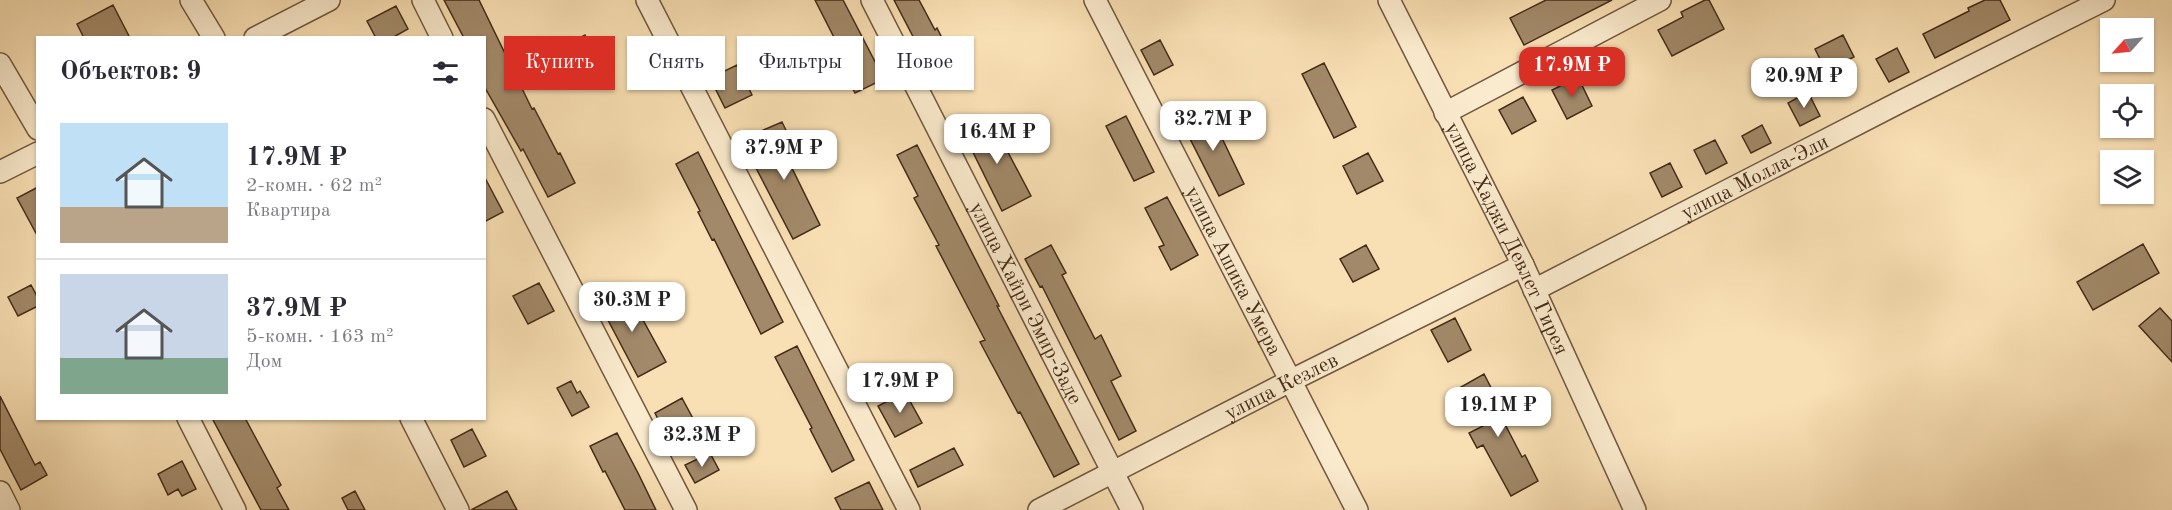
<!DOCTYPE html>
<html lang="ru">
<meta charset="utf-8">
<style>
body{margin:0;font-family:"Old Standard TT",serif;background:#f2f2f3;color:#2b2b33;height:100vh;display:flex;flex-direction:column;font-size:22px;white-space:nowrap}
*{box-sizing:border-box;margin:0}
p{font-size:20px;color:#7c7c81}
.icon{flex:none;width:33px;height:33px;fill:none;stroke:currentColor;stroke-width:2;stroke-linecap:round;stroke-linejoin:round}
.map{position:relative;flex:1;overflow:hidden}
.panel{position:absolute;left:36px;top:36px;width:450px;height:384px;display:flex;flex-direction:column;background:#fff;border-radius:0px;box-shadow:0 2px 4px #0004}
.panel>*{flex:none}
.guide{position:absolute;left:504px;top:36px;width:570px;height:54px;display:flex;gap:12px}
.needle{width:39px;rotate:243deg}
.fabs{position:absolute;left:2100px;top:18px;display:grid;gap:12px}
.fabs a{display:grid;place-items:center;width:54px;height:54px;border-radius:0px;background:#fff;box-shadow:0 2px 4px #0004;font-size:30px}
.price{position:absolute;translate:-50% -51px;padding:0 14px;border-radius:12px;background:#fff;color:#222;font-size:20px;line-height:39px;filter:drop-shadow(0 2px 3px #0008)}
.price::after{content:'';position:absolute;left:50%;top:36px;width:18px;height:14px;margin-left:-9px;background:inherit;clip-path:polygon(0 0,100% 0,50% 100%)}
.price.active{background:#d93025;color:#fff}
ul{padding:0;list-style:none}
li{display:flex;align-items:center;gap:18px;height:150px;padding:0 24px}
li+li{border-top:2px solid #e1e1e2}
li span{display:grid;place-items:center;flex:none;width:168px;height:120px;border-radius:0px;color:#555}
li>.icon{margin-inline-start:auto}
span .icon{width:72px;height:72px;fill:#fffc;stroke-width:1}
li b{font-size:26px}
h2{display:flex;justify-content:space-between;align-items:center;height:72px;padding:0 24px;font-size:26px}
.tag{padding:0 21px;border-radius:0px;background:#fff;box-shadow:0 2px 4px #0004;font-size:21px;line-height:54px}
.tag.active{background:#d93025;color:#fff}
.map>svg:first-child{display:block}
.building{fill:#a28969;stroke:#442b18;stroke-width:1.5}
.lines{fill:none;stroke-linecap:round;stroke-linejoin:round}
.minor-casing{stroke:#71583f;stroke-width:24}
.minor{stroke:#fbebce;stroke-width:21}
.labels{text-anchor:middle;stroke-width:4.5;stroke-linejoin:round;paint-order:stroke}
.street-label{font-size:21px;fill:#442b18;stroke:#fbebce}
</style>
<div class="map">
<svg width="2172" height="510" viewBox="0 0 2172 510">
<rect width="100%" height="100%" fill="#f9e0b4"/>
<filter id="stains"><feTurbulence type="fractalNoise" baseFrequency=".00333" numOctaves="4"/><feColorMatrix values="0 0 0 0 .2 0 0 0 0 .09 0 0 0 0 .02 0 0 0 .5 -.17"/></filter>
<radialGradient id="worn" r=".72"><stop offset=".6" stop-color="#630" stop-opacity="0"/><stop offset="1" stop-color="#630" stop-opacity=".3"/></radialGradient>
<!-- building -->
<path class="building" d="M444 0H479L532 109 534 108 558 154 560 153 575 183 548 197 523 149 521 151 484 86V38H464Z
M815 0H843L884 79 855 93 842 68 848 65Z
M894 0H919L935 30 937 28 954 62 932 73Z
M1546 0H1612L1524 45 1510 18Z
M1705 0H1709L1724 29 1672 56 1658 30 1683 17 1681 12Z
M1985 0H2000L2010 20 1935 58 1923 34 1969 11 1968 8Z
M113 5 130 38H84L77 24Z
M396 6 408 29 392 38H376L367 21Z
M585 35 603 69 578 82 560 48Z
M1843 35 1854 57 1826 71 1815 49Z
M1160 40 1173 65 1154 75 1141 50Z
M1897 48 1909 72 1889 82 1876 59Z
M1324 63 1356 127 1334 138 1302 74Z
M737 65 752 95 725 108 710 78Z
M1578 77 1592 106 1567 119 1552 90Z
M1808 92 1820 116 1800 126 1788 103Z
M1523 97 1536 121 1512 134 1499 110Z
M1207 107 1244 184 1219 196 1181 121Z
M1126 116 1154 172 1134 181 1106 126Z
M990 118 1031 196 1002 211 963 132Z
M782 122 793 145 783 150 820 225 793 239 756 168 765 163 752 135Z
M1762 125 1771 143 1751 153 1742 136Z
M1715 140 1727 163 1706 174 1694 150Z
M917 145 999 306H997L1079 464 1054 477 1020 412 1018 413 980 342 985 340 936 246 939 245 914 198 918 196 897 155Z
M698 152 783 322 761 334 714 239 712 240 698 212 700 211 676 164Z
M1368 153 1383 181 1357 194 1343 166Z
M1670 163 1682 187 1662 197 1650 173Z
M484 176 503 212 484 222Z
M38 187V237L17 198Z
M1167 197 1198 255 1171 270 1159 247 1164 245 1145 208Z
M2143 244 2159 273 2093 310 2077 282Z
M1051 245 1066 273 1062 275 1095 339 1101 335 1121 376 1111 381 1136 431 1119 440 1042 286 1040 287 1025 259Z
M1366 245 1379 269 1353 282 1340 259Z
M539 283 554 311 528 324 513 296Z
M31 285 38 298V306L18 316 8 297Z
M626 289 666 362 638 377 599 303Z
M2160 308 2172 321V362L2139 326Z
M1455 318 1471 350 1448 362 1431 330Z
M797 346 854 460 832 472 810 429 812 428 775 357Z
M1484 374 1499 403 1495 405 1522 457 1525 455 1538 481 1511 496 1483 445 1477 448 1469 433 1483 426 1461 387Z
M571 381 577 393 580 391 589 407 572 416 557 388Z
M905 392 922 423 895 437 878 406Z
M0 396 35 465 40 462 47 475 21 490 0 449Z
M682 398 697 426 669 441 655 413Z
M212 418H245L281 485 277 488 289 510H261Z
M472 429 486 456 464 467 451 440Z
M617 433 638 473 656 510H625L605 471 603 472 590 446Z
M954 448 963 465 918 487 910 470Z
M710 453 719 470 695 483 685 465Z
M182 461 196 489 182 496 178 489 168 495 158 474Z
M869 482 883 510H841L835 498Z
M355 491 365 510H348L342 498Z
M507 491 517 510H471Z"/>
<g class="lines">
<defs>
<g id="minor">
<path d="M191 0 214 38"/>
<path d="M423 0 442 38"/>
<path d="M647 0 909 510"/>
<path id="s1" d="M872 0 1132 510"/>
<path id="s2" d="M1095 0 1357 510"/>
<path id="s3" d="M1389 0 1523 265 1635 510"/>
<path d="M255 38 329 0"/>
<path d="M0 64 38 129"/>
<path d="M1445 113 1660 0"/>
<path d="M484 119 686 510"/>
<path d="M0 172 38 153"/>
<path id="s4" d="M1534 290 1898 103 2104 0"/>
<path d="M188 418 235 510"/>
<path d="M411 418 458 510"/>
<path d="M0 492 9 510"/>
<path id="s5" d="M1039 510 1290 381 1523 265"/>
</g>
</defs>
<!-- minor casing -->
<use href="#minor" class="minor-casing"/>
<!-- minor -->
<use href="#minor" class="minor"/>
</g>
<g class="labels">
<!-- street labels -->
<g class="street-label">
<text dy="7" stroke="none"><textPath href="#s4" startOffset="248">улица Молла-Эли</textPath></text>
<text dy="7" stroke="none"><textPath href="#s3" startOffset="266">улица Хаджи Девлет Гирея</textPath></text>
<text dy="7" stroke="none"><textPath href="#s2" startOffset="304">улица Ашика Умера</textPath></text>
<text dy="7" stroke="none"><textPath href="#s1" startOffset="340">улица Хайри Эмир-Заде</textPath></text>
<text dy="7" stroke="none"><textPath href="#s5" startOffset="272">улица Кезлев</textPath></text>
</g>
</g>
<rect width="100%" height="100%" filter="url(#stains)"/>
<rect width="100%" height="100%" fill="url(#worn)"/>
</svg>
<div class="fabs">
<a><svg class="needle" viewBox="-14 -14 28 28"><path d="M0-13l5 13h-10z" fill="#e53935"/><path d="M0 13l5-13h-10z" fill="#7c7c81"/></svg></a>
<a><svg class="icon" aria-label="locate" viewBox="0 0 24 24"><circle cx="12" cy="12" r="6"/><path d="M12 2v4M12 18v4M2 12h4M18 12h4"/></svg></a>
<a><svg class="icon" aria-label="layers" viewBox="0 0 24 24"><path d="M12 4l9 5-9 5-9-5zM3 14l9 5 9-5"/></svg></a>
</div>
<b class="price active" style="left:1572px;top:98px">17.9M ₽</b>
<b class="price" style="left:1804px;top:109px">20.9M ₽</b>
<b class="price" style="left:1213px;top:152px">32.7M ₽</b>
<b class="price" style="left:997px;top:165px">16.4M ₽</b>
<b class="price" style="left:784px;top:181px">37.9M ₽</b>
<b class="price" style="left:632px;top:333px">30.3M ₽</b>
<b class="price" style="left:900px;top:414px">17.9M ₽</b>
<b class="price" style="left:1498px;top:438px">19.1M ₽</b>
<b class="price" style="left:702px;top:468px">32.3M ₽</b>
<div class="guide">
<a class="tag active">Купить</a>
<a class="tag">Снять</a>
<a class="tag">Фильтры</a>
<a class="tag">Новое</a>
</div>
<section class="panel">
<h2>Объектов: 9<svg class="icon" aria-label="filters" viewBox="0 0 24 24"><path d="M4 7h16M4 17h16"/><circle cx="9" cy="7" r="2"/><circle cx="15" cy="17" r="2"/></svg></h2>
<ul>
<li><span style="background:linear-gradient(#bfe0f5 70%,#b9a48a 0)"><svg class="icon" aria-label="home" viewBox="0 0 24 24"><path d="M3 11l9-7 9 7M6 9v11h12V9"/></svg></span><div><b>17.9M ₽</b><p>2-комн. · 62 m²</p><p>Квартира</p></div></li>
<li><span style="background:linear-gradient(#c9d6e8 70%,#7fa58c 0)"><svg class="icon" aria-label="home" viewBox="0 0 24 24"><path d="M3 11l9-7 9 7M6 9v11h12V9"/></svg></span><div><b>37.9M ₽</b><p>5-комн. · 163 m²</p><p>Дом</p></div></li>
</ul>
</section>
</div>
